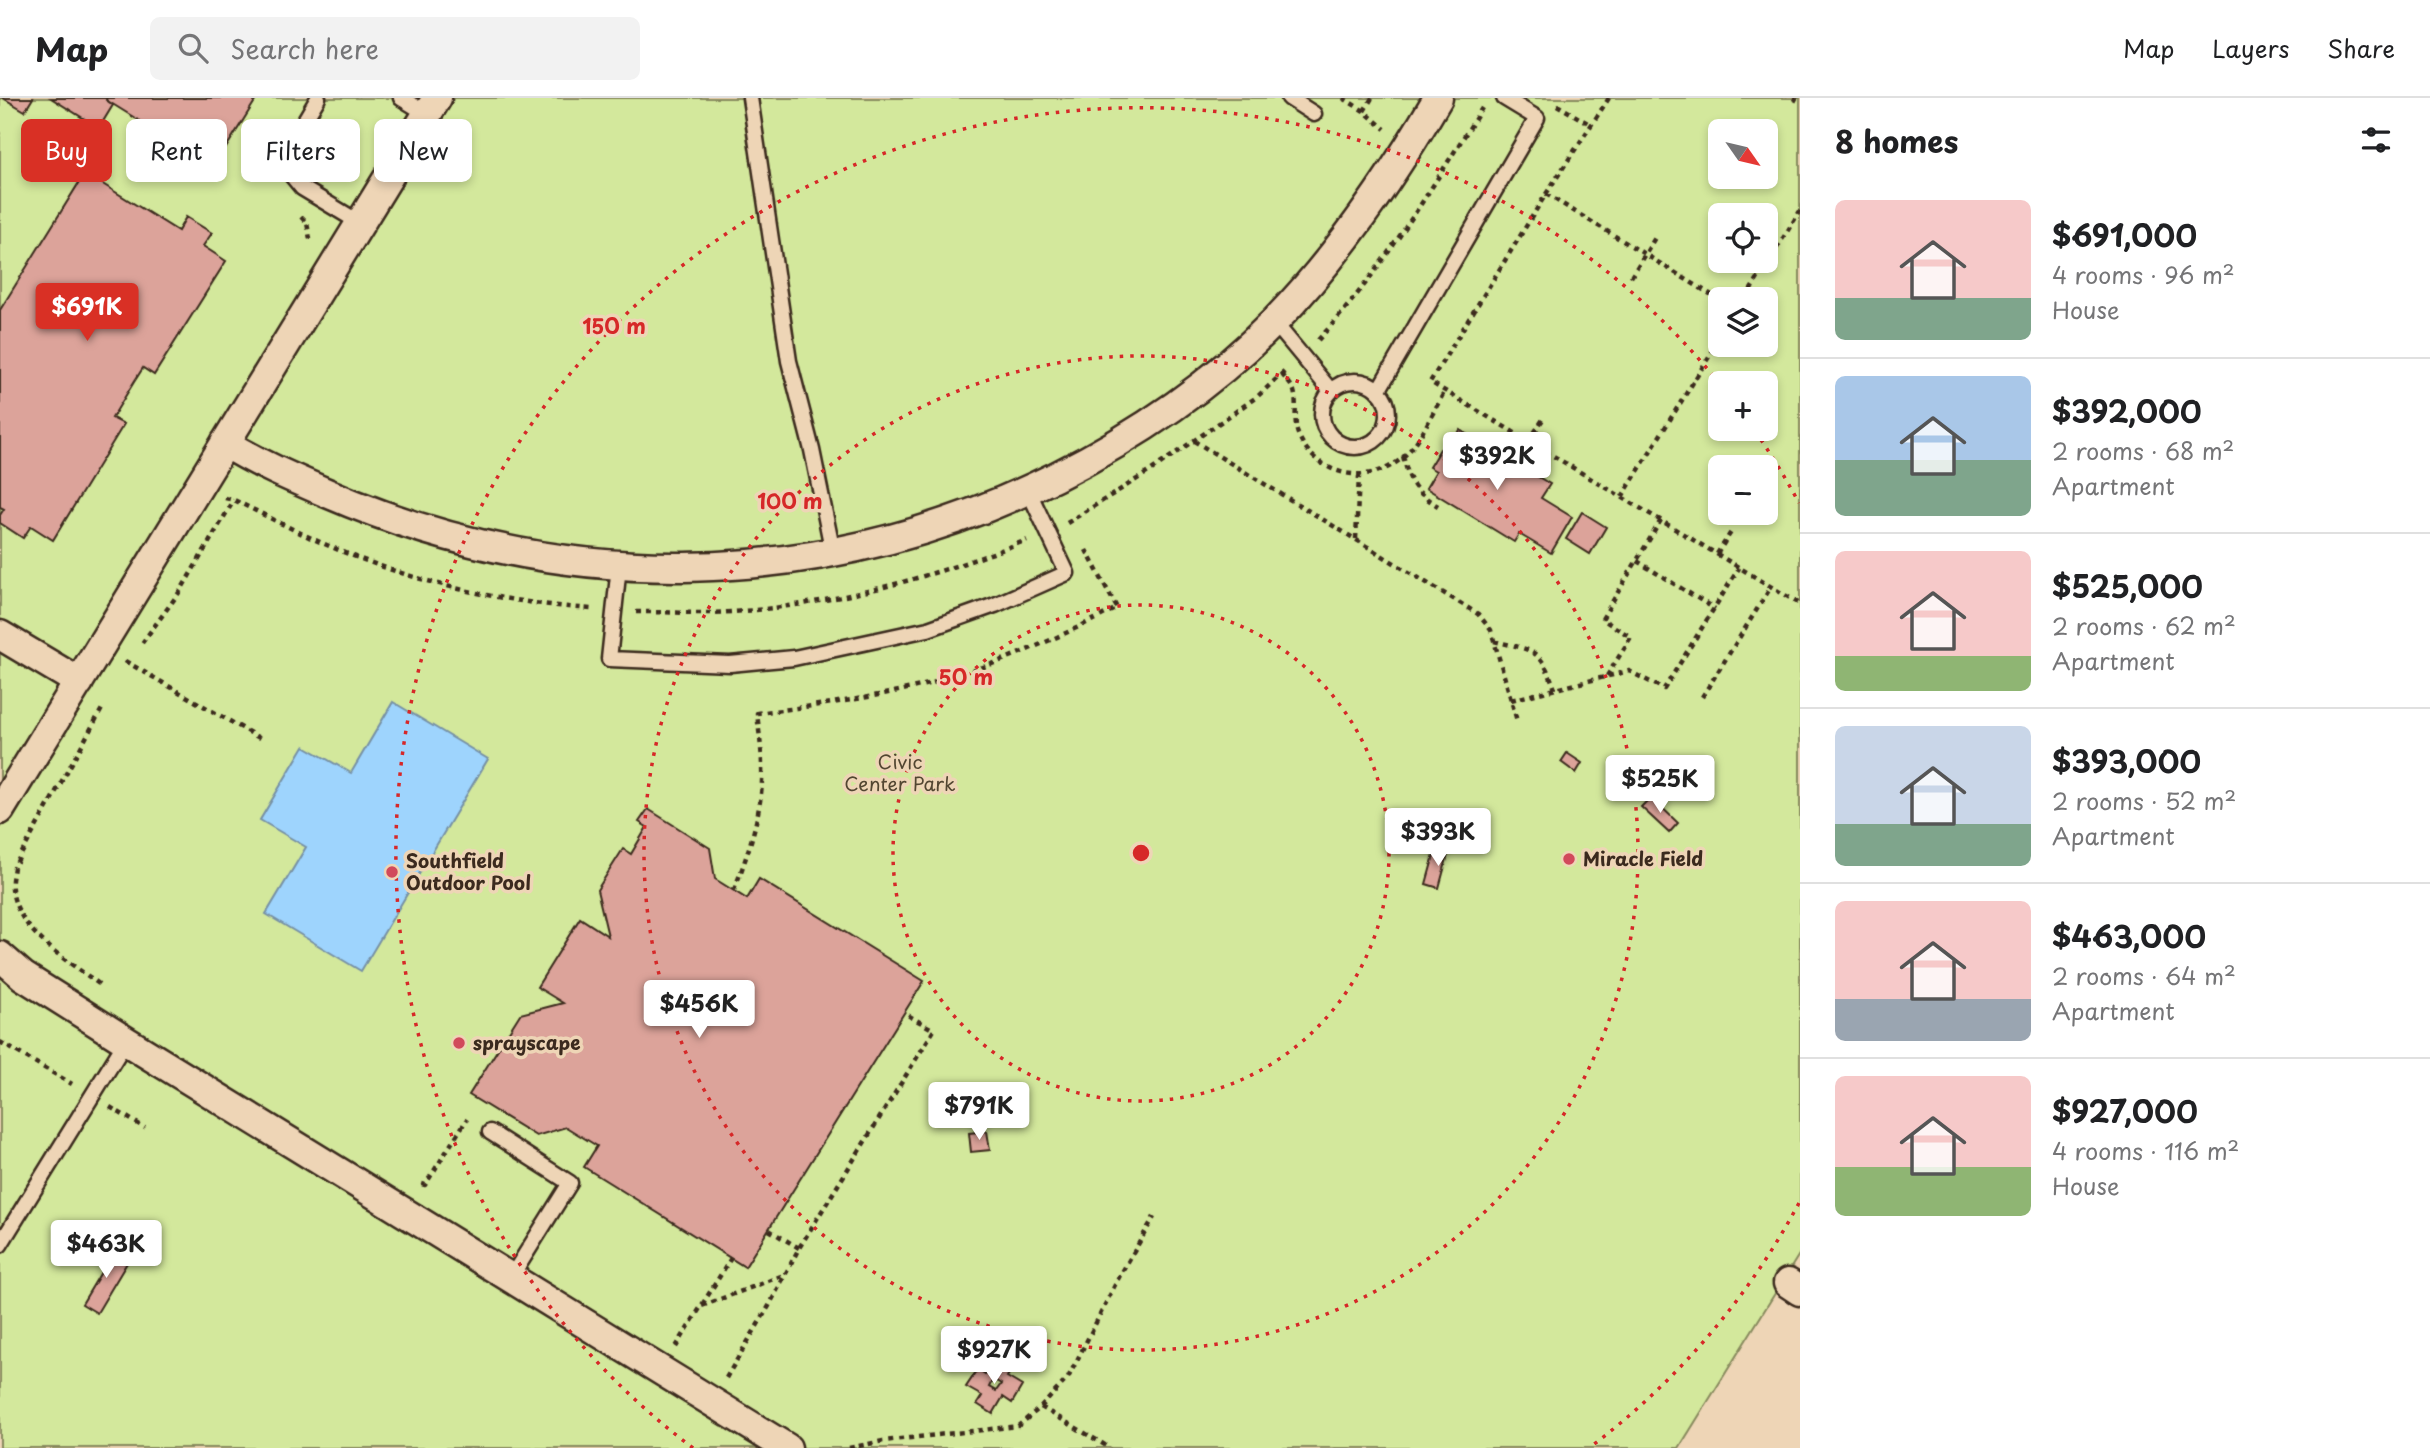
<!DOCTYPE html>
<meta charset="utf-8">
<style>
body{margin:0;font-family:"Playpen Sans",sans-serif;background:#f2f2f2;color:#202124;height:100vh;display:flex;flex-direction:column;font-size:26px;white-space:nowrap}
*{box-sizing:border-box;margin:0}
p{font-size:23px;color:#757577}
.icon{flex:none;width:38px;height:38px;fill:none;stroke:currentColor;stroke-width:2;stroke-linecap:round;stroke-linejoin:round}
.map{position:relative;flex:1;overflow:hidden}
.details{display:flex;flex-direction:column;background:#fff;width:630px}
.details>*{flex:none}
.guide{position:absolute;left:21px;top:21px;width:665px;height:63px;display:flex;gap:14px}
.needle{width:46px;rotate:124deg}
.buttons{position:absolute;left:1708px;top:21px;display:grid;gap:14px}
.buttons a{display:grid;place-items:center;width:70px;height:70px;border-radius:10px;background:#fff;box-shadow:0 4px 10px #0003;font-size:35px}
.price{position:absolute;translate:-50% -60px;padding:0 16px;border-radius:7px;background:#fff;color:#222;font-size:23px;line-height:46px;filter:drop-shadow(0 2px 4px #0008)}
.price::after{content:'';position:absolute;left:50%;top:42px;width:21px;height:16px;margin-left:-10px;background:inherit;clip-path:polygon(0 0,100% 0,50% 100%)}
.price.current{background:#d93025;color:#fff}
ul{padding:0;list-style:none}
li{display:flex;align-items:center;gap:21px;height:175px;padding:0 35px}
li+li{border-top:2px solid #e0e0e0}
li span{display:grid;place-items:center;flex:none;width:196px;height:140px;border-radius:10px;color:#555}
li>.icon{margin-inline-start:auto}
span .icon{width:84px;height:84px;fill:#fffc;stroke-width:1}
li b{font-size:30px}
h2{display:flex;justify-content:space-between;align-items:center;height:84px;padding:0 35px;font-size:30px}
.tag{padding:0 24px;border-radius:10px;background:#fff;box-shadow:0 4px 10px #0003;font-size:24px;line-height:63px}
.tag.current{background:#d93025;color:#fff}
header{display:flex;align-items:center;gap:42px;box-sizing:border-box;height:98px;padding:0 35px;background:#fff;border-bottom:2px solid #e0e0e0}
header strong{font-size:33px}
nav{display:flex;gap:38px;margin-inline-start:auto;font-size:24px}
.search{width:490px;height:63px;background:#f2f2f2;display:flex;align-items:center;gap:18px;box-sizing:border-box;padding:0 24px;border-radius:10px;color:#757577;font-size:26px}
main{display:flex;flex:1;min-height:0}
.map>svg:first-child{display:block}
.green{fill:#d3e89c;stroke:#87895d;stroke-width:2;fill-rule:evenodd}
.water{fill:#9ed4fd;stroke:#7690a4;stroke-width:2}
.building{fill:#dca39a;stroke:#3b2a1e;stroke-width:2;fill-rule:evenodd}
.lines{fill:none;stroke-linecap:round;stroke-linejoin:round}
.lane-casing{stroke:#3b2a1e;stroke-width:19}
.street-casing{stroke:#3b2a1e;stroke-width:33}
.path{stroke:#3b2a1e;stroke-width:4.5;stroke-dasharray:5 5;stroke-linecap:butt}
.lane{stroke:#eed5b6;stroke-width:14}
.street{stroke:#eed5b6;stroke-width:28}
.ring{fill:none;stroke:#d62828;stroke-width:3.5;stroke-dasharray:3.5 7}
.poi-dot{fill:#d1495b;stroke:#eed5b6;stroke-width:2.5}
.labels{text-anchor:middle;stroke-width:7;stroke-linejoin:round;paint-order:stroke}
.park-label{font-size:19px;fill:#524631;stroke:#eed5b6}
.poi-label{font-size:19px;font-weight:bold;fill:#3b2a1e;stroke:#eed5b6;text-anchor:start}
.centre{fill:#d62828;stroke:#eed5b6;stroke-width:3.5}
.ring-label{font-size:21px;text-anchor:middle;font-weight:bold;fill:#d62828;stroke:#eed5b6;stroke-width:7;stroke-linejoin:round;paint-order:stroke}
</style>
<header>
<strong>Map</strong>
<div class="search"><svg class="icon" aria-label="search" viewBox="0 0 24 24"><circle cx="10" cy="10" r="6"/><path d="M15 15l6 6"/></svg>Search here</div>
<nav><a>Map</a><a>Layers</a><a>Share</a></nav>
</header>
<main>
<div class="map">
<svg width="1800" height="1350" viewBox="0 0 1800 1350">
<rect width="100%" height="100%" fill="#eed5b6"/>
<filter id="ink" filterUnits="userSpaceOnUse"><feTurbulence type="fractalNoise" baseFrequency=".0143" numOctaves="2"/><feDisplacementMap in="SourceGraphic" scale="14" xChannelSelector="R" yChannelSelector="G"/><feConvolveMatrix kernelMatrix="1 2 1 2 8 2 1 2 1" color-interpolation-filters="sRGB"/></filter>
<g filter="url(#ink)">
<!-- green -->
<path class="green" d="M0 0H1800V1155L1679 1350H0ZM1720 33H1766V79H1720ZM1720 117H1766V163H1720ZM1720 201H1766V247H1720ZM1720 285H1766V331H1720ZM1720 369H1766V415H1720Z"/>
<!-- water -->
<path class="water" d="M393 604 488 661 361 873 266 816 306 749 260 722 304 648 351 675Z"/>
<!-- building -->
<path class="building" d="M3 0H33L25 13Z
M51 0H107L106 2 113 7 99 30Z
M107 0H257L214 69 106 2Z
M85 75 178 133 186 119 212 135 203 148 226 163 154 277 143 270 134 284 112 320 124 326 53 442 31 428 23 440 0 425V417L4 411 0 409V212Z
M1460 332 1550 386 1541 400 1572 419 1551 455 1519 436 1514 444 1426 390 1436 373 1429 369 1440 351 1447 355Z
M1582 414 1606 429 1590 456 1566 441Z
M1567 655 1582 665 1576 675 1561 664Z
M1651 699 1678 725 1669 735 1641 709Z
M648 711 710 750 715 781 747 801 759 781 924 883 745 1169 584 1069 597 1048 566 1029 536 1038 469 997 520 916 563 905 537 889 580 820 608 838 597 792 623 751 631 756 647 729 639 724Z
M1436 750 1449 753 1439 790 1426 786Z
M987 1033 990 1052 971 1054 969 1035Z
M116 1149 131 1158 97 1215 82 1206Z
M995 1260 1012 1271 1007 1279 1022 1288 1012 1305 1003 1299 993 1316 977 1306 982 1298 966 1289 978 1271 985 1276ZM993 1281 1001 1286 996 1293 989 1289Z"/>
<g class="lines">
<defs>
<path id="lane" d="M318 0 292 44 288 73 302 90 360 125
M401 0 427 16
M750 0 789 263 812 352 833 455
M1289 0 1314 16
M1274 224 1331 293
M1322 316a33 33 0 1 1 66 0a33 33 0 1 1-66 0Z
M1378 293 1537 20 1504 0
M619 468 609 561 730 566 794 560 928 531 995 507 1067 475 1028 392
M490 1034 570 1085 510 1181
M0 1147 126 943"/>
<path id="street" d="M225 345C257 365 292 380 327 395 565 498 823 494 1055 379 1135 339 1212 287 1275 223 1339 157 1392 79 1438 0
M0 537 79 584
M0 712 437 0
M0 858 23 878 126 943 787 1350
M1788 1185 1800 1193"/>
</defs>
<!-- lane casing -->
<use href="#lane" class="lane-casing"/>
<!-- street casing -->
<use href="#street" class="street-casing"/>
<!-- path -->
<path class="path" d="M1343 0 1364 13 1385 31
M1609 0 1546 96 1430 284 1800 506
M1793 0 1800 4
M1557 7 1593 28
M1364 13 1372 0
M1546 96 1720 202
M301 119 307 125 311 146
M1631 179 1656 138
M1745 201 1800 113
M1318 242C1383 172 1431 90 1482 10
M1282 276C1285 281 1292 287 1294 293 1298 307 1293 323 1298 336 1317 382 1377 390 1409 353 1422 339 1435 310 1445 293
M1194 343 1478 516 1491 532 1517 623
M1529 343 1545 318
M1403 358C1410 386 1414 393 1438 408
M1622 399 1720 241
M225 400 234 402C269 419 304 438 341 453 420 486 507 505 592 511
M1067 425 1150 373 1258 298 1286 272
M1356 441 1359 378
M1717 456 1733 431
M1637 463 1715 511
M636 514C661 514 686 515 711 515 819 511 926 482 1027 442
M1494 543C1535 553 1540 550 1555 591
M142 545 181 492 234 402
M125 563 261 641
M1607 578 1631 539 1602 521 1661 422
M1702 599 1771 489
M1511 602 1629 573 1664 591 1739 470
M734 792C748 757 764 708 762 670 762 652 759 634 757 615 816 608 874 600 932 585 996 568 1058 540 1117 510L1086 452
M99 886C67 862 17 834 12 791 11 784 13 776 14 769L103 609
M0 944 72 986
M110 1009 145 1030
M422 1086 425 1087 467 1021
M769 1132 799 1150
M702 1208 784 1177
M676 1249 731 1160
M726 1280 769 1208 799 1150 934 932 904 915
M1041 1309 1110 1350
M849 1350 883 1343 1018 1328 1041 1309 1068 1280 1118 1181 1154 1119"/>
<!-- lane -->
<use href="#lane" class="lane"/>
<!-- street -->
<use href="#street" class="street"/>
</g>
</g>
<!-- distance rings -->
<g class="ring">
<circle cx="1141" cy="755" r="248"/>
<circle cx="1141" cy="755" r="497"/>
<path d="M1799 1105A745 745 0 0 1 1589 1350M693 1350A745 745 0 1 1 1720 286M1755 333A745 745 0 0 1 1799 405"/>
</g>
<!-- markers -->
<g class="poi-dot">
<circle cx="1569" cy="761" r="7"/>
<circle cx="392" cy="774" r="7"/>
<circle cx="459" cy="945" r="7"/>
</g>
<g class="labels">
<!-- park labels -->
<g class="park-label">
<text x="900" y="671">Civic<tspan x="900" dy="22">Center Park</tspan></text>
</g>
<!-- poi labels -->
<g class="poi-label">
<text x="1583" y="768">Miracle Field</text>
<text x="406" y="770">Southfield<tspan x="406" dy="22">Outdoor Pool</tspan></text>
<text x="473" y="952">sprayscape</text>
</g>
</g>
<circle cx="1141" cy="755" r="10" class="centre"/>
<g class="ring-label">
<text x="614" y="236">150 m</text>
<text x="790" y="411">100 m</text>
<text x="966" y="587">50 m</text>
</g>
</svg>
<div class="buttons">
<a><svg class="needle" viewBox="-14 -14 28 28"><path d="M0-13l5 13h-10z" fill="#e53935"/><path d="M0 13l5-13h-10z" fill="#757577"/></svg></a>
<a><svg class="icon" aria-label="locate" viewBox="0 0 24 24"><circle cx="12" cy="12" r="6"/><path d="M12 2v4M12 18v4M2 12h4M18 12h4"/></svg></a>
<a><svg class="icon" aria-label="layers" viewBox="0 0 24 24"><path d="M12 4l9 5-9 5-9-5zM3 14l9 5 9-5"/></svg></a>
<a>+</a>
<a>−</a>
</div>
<b class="price current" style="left:87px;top:245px">$691K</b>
<b class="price" style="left:1497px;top:394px">$392K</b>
<b class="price" style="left:1660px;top:717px">$525K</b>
<b class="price" style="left:1438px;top:770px">$393K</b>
<b class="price" style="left:699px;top:942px">$456K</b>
<b class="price" style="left:979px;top:1044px">$791K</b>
<b class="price" style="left:106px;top:1182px">$463K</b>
<b class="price" style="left:994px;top:1288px">$927K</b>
<div class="guide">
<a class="tag current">Buy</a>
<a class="tag">Rent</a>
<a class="tag">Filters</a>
<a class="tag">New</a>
</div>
</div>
<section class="details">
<h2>8 homes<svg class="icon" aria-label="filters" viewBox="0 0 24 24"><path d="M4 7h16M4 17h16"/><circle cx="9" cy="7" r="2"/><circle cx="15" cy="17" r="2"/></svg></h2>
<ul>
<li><span style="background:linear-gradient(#f6c9c9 70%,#7fa58c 0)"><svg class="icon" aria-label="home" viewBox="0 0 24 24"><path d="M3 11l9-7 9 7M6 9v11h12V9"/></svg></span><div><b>$691,000</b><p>4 rooms · 96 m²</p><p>House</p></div></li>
<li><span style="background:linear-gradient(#a9c7e8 60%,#7fa58c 0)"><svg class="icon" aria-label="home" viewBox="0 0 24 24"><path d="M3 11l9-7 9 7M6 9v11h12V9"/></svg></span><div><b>$392,000</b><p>2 rooms · 68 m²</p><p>Apartment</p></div></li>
<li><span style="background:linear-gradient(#f6c9c9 75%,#8fb573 0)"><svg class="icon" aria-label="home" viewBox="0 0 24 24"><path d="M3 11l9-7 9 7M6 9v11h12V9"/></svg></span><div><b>$525,000</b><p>2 rooms · 62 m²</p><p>Apartment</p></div></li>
<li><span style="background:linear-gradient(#c9d6e8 70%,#7fa58c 0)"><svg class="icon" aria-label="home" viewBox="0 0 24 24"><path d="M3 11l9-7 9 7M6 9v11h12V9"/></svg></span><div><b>$393,000</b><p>2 rooms · 52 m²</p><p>Apartment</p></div></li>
<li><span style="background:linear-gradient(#f6c9c9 70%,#9aa5b1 0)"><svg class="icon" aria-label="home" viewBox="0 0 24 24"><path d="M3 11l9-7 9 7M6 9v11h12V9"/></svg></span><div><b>$463,000</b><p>2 rooms · 64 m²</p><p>Apartment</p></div></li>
<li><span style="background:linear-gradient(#f6c9c9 65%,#8fb573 0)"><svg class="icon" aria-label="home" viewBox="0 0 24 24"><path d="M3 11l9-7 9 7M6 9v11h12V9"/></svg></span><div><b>$927,000</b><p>4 rooms · 116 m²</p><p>House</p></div></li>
</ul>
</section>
</main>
